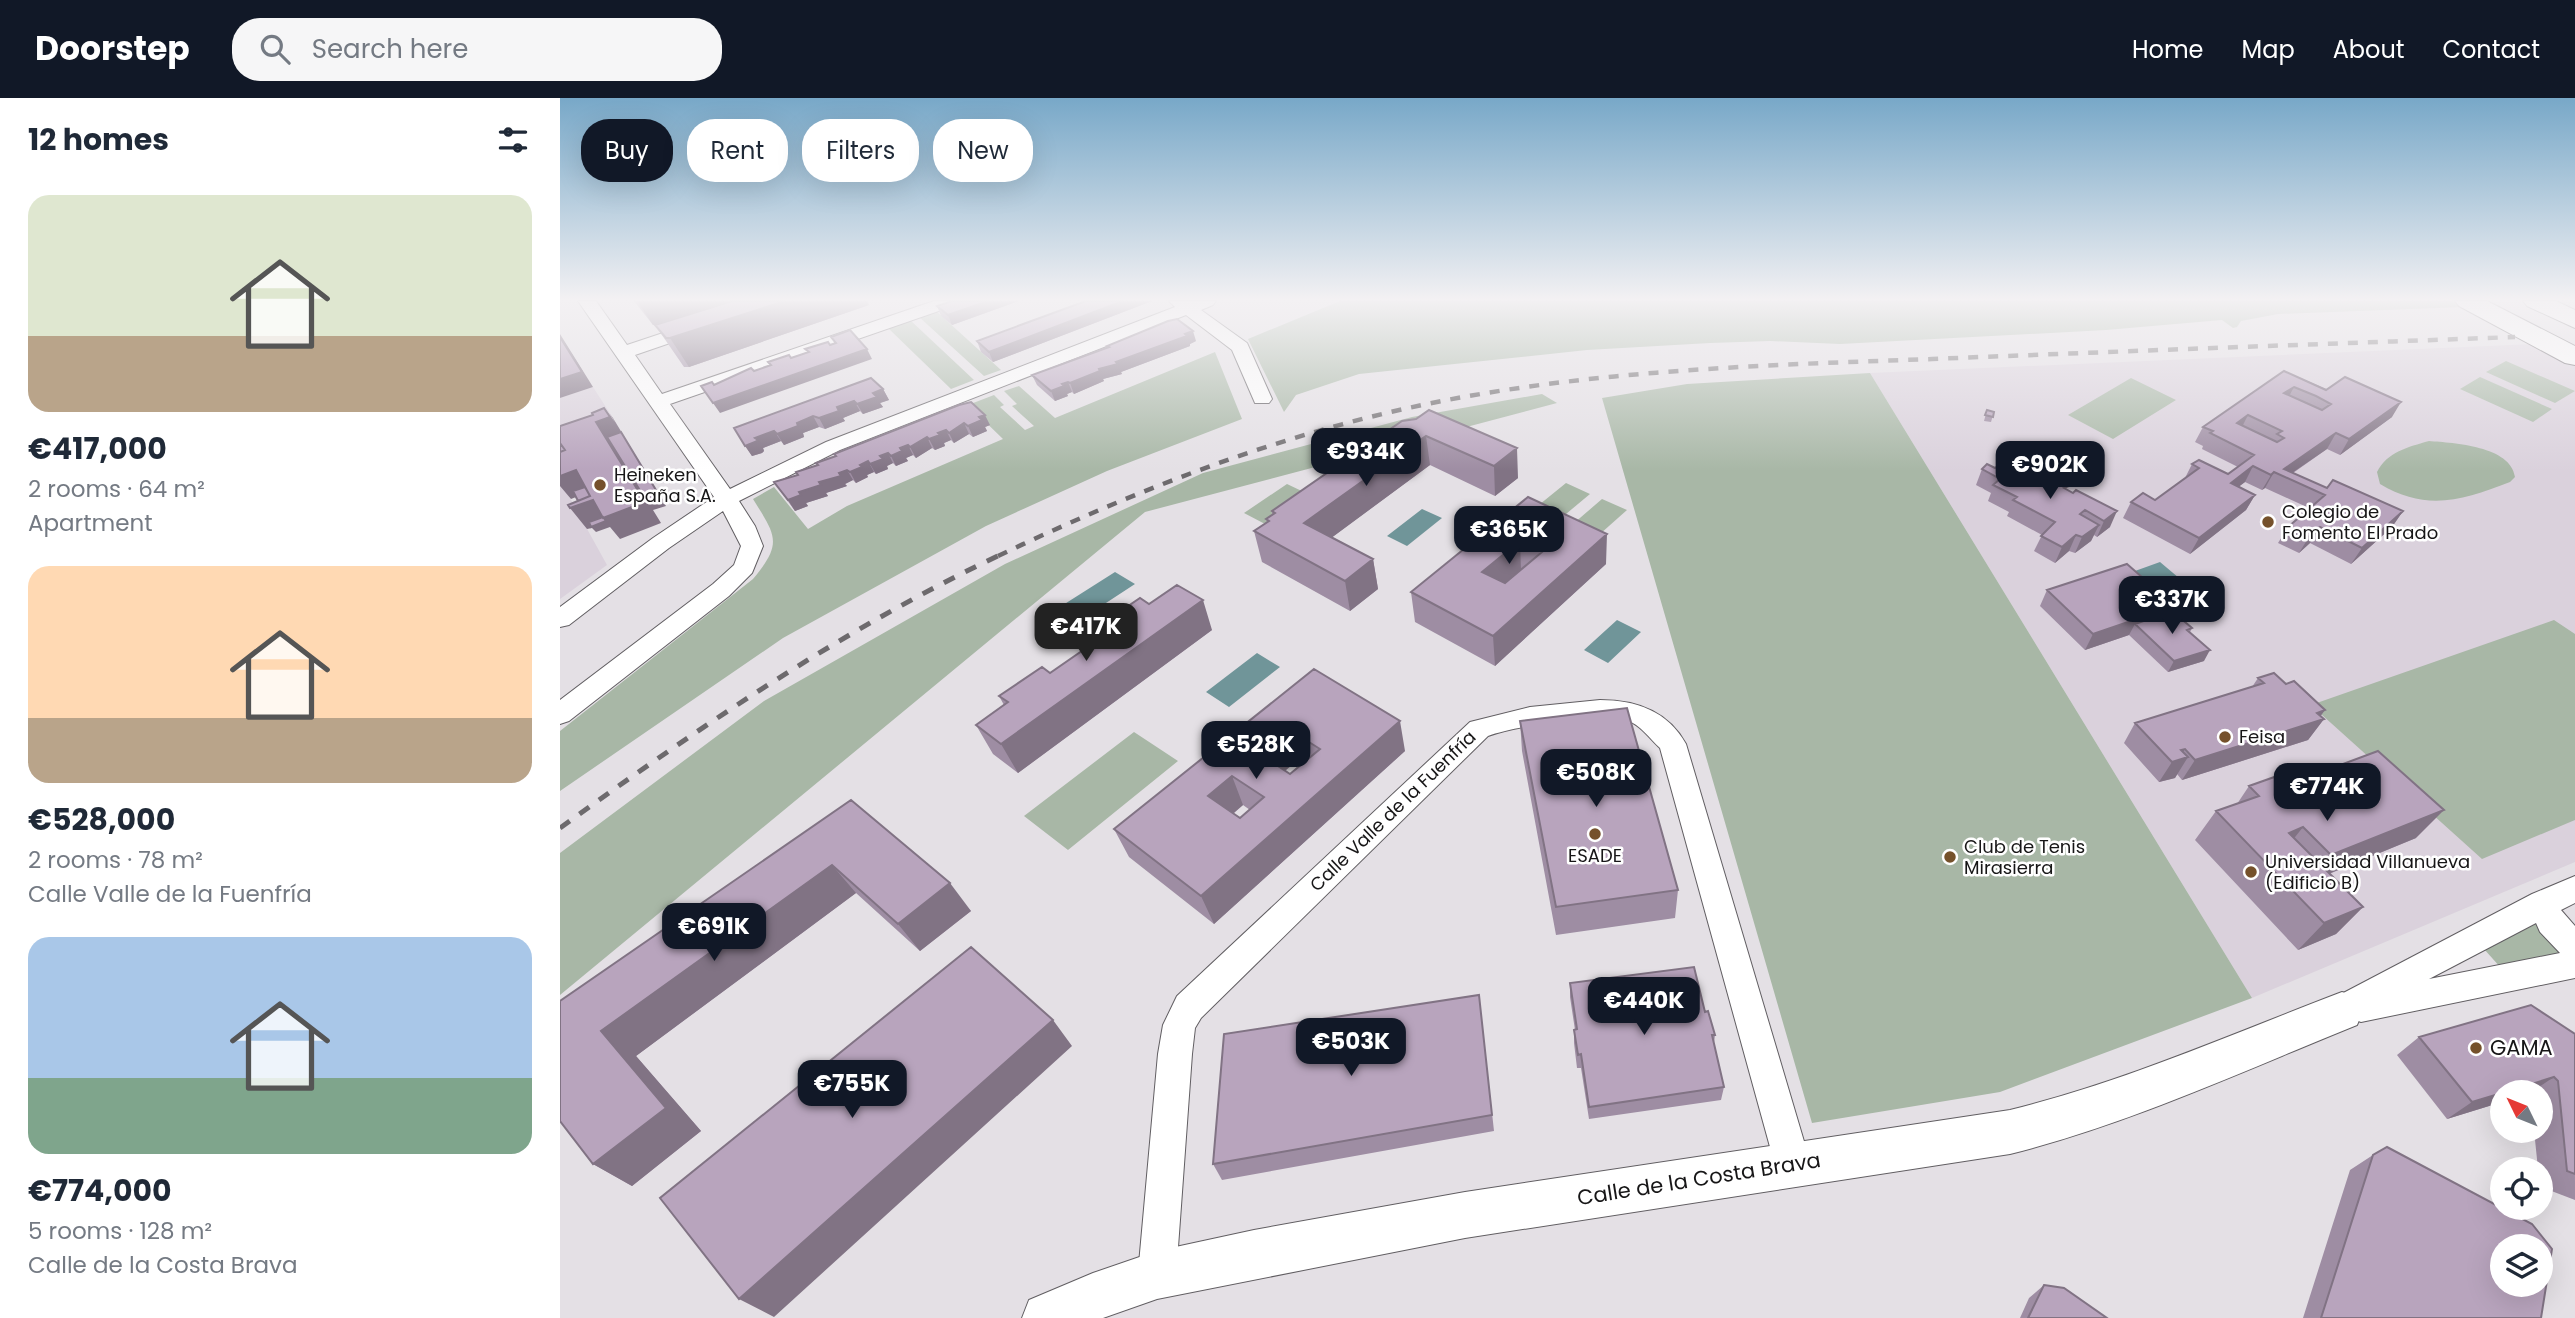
<!DOCTYPE html>
<meta charset="utf-8">
<style>
body{margin:0;font-family:Poppins,sans-serif;background:#f6f6f7;color:#1f2937;height:100vh;display:flex;flex-direction:column;font-size:26px;white-space:nowrap}
*{box-sizing:border-box;margin:0}
p{font-size:23px;color:#747a83}
.icon{flex:none;width:38px;height:38px;fill:none;stroke:currentColor;stroke-width:2;stroke-linecap:round;stroke-linejoin:round}
.map{position:relative;flex:1;overflow:hidden}
.sheet{display:flex;flex-direction:column;background:#fff;width:560px}
.sheet>*{flex:none}
.top-card{position:absolute;left:21px;top:21px;width:665px;height:63px;display:flex;gap:14px}
.needle{width:46px;rotate:313deg}
.controls{position:absolute;left:1930px;top:982px;display:grid;gap:14px}
.controls a{display:grid;place-items:center;width:63px;height:63px;border-radius:50%;background:#fff;box-shadow:0 7px 28px #0002;font-size:35px}
.price{position:absolute;translate:-50% -60px;padding:0 16px;border-radius:14px;background:#111827;color:#fff;font-size:23px;line-height:46px;filter:drop-shadow(0 2px 4px #0008)}
.price::after{content:'';position:absolute;left:50%;top:42px;width:21px;height:16px;margin-left:-10px;background:inherit;clip-path:polygon(0 0,100% 0,50% 100%)}
.price.active{background:#222;color:#fff}
ul{padding:0;list-style:none}
li{display:grid;align-content:center;gap:14px;height:371px;padding:0 28px}
li span{display:grid;place-items:center;height:217px;border-radius:21px;color:#555}
li>.icon{margin-inline-start:auto}
span .icon{width:126px;height:126px;fill:#fffc;stroke-width:1}
li b{font-size:30px}
h2{display:flex;justify-content:space-between;align-items:center;height:84px;padding:0 28px;font-size:30px}
.chip{padding:0 24px;border-radius:28px;background:#fff;box-shadow:0 7px 28px #0002;font-size:24px;line-height:63px}
.chip.active{background:#111827;color:#fff}
header{display:flex;align-items:center;gap:42px;box-sizing:border-box;height:98px;padding:0 35px;background:#111827;color:#fff}
header strong{font-size:33px}
nav{display:flex;gap:38px;margin-inline-start:auto;font-size:24px}
.search{width:490px;height:63px;background:#f6f6f7;display:flex;align-items:center;gap:18px;box-sizing:border-box;padding:0 24px;border-radius:28px;color:#747a83;font-size:26px}
main{display:flex;flex:1;min-height:0}
.map>svg:first-child{display:block}
.built{fill:#dad1dc}
.green{fill:#a8b7a6}
.water{fill:#709599}
.lines{fill:none;stroke-linecap:round;stroke-linejoin:round}
.minor-casing{stroke:#615e62;stroke-width:2}
.tertiary-casing{stroke:#615e62;stroke-width:2}
.motorway-casing{stroke:#615e62;stroke-width:2}
.minor{fill:#fff;fill-rule:evenodd}
.tertiary{fill:#fff;fill-rule:evenodd}
.motorway{fill:#fff;fill-rule:evenodd}
.rail-far1{stroke:#6d6a6d;stroke-width:4.5;stroke-dasharray:10 10;stroke-linecap:butt}
.rail{stroke:#6d6a6d;stroke-width:5;stroke-dasharray:12 12;stroke-linecap:butt}
.wall{fill:#9e8da3;fill-rule:evenodd}
.shaded-wall{fill:#817384}
.building{fill:#b8a4bd;stroke:#817384;stroke-width:2;fill-rule:evenodd}
.poi-dot{fill:#75512b;stroke:#fff;stroke-width:2.5}
.labels{text-anchor:middle;stroke-width:5;stroke-linejoin:round;paint-order:stroke}
.poi-label{font-size:18px;fill:#171617;stroke:#fff;text-anchor:start}
.street-label{font-size:18px;fill:#171617;stroke:#fff}
.near-poi-label{font-size:21px;fill:#171617;stroke:#fff;text-anchor:start}
.near-street-label{font-size:21px;fill:#171617;stroke:#fff}
</style>
<header>
<strong>Doorstep</strong>
<div class="search"><svg class="icon" aria-label="search" viewBox="0 0 24 24"><circle cx="10" cy="10" r="6"/><path d="M15 15l6 6"/></svg>Search here</div>
<nav><a>Home</a><a>Map</a><a>About</a><a>Contact</a></nav>
</header>
<main>
<section class="sheet">
<h2>12 homes<svg class="icon" aria-label="filters" viewBox="0 0 24 24"><path d="M4 7h16M4 17h16"/><circle cx="9" cy="7" r="2"/><circle cx="15" cy="17" r="2"/></svg></h2>
<ul>
<li><span style="background:linear-gradient(#dfe7d0 65%,#b9a48a 0)"><svg class="icon" aria-label="home" viewBox="0 0 24 24"><path d="M3 11l9-7 9 7M6 9v11h12V9"/></svg></span><div><b>€417,000</b><p>2 rooms · 64 m²</p><p>Apartment</p></div></li>
<li><span style="background:linear-gradient(#ffd9b3 70%,#b9a48a 0)"><svg class="icon" aria-label="home" viewBox="0 0 24 24"><path d="M3 11l9-7 9 7M6 9v11h12V9"/></svg></span><div><b>€528,000</b><p>2 rooms · 78 m²</p><p>Calle Valle de la Fuenfría</p></div></li>
<li><span style="background:linear-gradient(#a9c7e8 65%,#7fa58c 0)"><svg class="icon" aria-label="home" viewBox="0 0 24 24"><path d="M3 11l9-7 9 7M6 9v11h12V9"/></svg></span><div><b>€774,000</b><p>5 rooms · 128 m²</p><p>Calle de la Costa Brava</p></div></li>
</ul>
</section>
<div class="map">
<svg width="2015" height="1220" viewBox="0 0 2015 1220">
<rect width="100%" height="100%" fill="#e4e0e5"/>
<!-- built -->
<path class="built" d="M1974 246 2015 266V764L1692 900 1310 275Z
M33 289 53 320 0 339V300Z
M0 382 47 467 0 501Z"/>
<!-- green -->
<path class="green" d="M780 203H1892L1904 209 1718 216 1681 223 1677 229 1673 230 1662 222 1546 232 1280 246 1210 243 1150 245 1027 252 799 276 736 297 724 314 688 241Z
M375 212 441 272 424 278 358 218Z
M349 221 414 282 391 291 327 229Z
M655 254 682 321 547 373 426 428 223 540 0 693V633L193 481C223 445 216 438 193 401L214 389 248 431 287 408 443 341 408 307 434 297 444 307 440 309 465 332 474 328 452 308 457 306 444 293 459 288 495 320Z
M1946 263 2015 293 1995 305 1926 274Z
M1310 275 1692 900 1440 994 1252 1025 1042 300 1127 286Z
M1920 279 1992 311 1973 324 1900 291Z
M1571 280 1616 302 1553 341 1508 317Z
M982 296 997 305 585 414 0 897V755L204 603 445 466 643 375 852 319Z
M1869 343C1894 345 1951 348 1955 379L1950 384C1903 402 1867 414 1820 386L1817 374C1827 354 1848 349 1869 343Z
M1006 385 1030 396 994 426 969 415Z
M727 386 748 396 705 426 684 415Z
M1042 401 1067 412 1031 444 1006 432Z
M1994 522 2015 536V722L1922 761 1751 607Z
M574 634 618 663 508 752 464 718Z
M1976 826 2005 853 1941 870 1924 851Z"/>
<!-- water -->
<path class="water" d="M862 411 882 420 847 448 827 438Z
M1600 464 1657 512 1631 521 1575 473Z
M555 474 575 486 523 520 503 507Z
M1057 522 1081 534 1048 565 1024 552Z
M697 555 720 569 669 609 646 594Z"/>
<g class="lines">
<defs>
<path id="minor" d="M18 203H36L67 247 130 226H142L145 230 142 234 75 257 102 296 374 203H399L396 207 110 306 170 391 266 344 615 209 609 203H656L653 207 641 212 687 245 712 301 709 305H695L672 252 626 217 280 352 179 403 195 428 203 448 192 475 169 498 9 623 0 626V602L153 486 174 467 181 448 163 413 109 450 9 527 0 529V509L93 440 154 399Z
M1040 602C1076 602 1108 613 1126 646L1251 1067 1246 1080 1233 1085 1220 1080 1215 1067 1100 650C1090 641 1080 626 1066 622 1039 615 955 628 928 638L641 920 635 930 632 956 616 1177 611 1191 597 1196 583 1191 578 1177 598 956 603 927 617 898 910 624 970 609Z
M2015 778V805L2001 812 2015 828V880L1801 924 1796 922 1782 928 1770 924 1766 913 1770 902 1972 796ZM1976 825 1980 834 2000 855 1869 881Z"/>
<path id="tertiary" d="M1782 894 1797 899 1803 913 1797 927C1683 973 1569 1026 1450 1056L905 1140 597 1201 543 1220H462L469 1202 533 1175 597 1153 694 1132 905 1094 1450 1012C1564 984 1672 936 1782 894Z"/>
<path id="motorway" d="M1895 203H1927L2015 248V267L2005 265 1899 208Z
M1963 203H1996L2015 212V230L1967 208Z"/>
</defs>
<!-- minor casing -->
<use href="#minor" class="minor-casing"/>
<!-- tertiary casing -->
<use href="#tertiary" class="tertiary-casing"/>
<!-- motorway casing -->
<use href="#motorway" class="motorway-casing"/>
<!-- minor -->
<use href="#minor" class="minor"/>
<!-- tertiary -->
<use href="#tertiary" class="tertiary"/>
<!-- motorway -->
<use href="#motorway" class="motorway"/>
<!-- rail-far1 -->
<path class="rail-far1" d="M438 458C574 393 715 338 862 307 1030 272 1202 267 1372 261 1567 253 1761 246 1955 239"/>
<!-- rail -->
<path class="rail" d="M0 730C141 628 285 530 442 456"/>
</g>
<!-- wall -->
<path class="wall" d="M74 203H170L93 227Z
M392 203H459L392 227 381 218 377 208Z
M592 203 433 264 421 254 417 243Z
M309 207 129 269H124L95 227Z
M636 243 630 246V248L561 274 562 276 543 281 544 283 514 296 512 294 507 296 508 298 495 303 477 287 472 277 548 250 547 248Z
M1724 273 1832 319 1780 357 1767 351 1733 375 1767 390 1843 413 1832 429 1791 466 1750 445 1739 455 1718 445 1728 429 1749 410 1705 390 1702 392 1685 384 1679 388 1695 397 1686 412 1630 456 1563 420 1571 404 1595 402 1625 380 1632 366 1668 376 1678 369 1642 351 1643 348 1635 344 1643 329Z
M323 291 329 302 320 305 323 309 303 316 300 313 283 320 285 323 265 331 259 329 243 335 244 339 224 347 221 343 203 350 204 353 202 355 192 358 174 330Z
M399 307 430 327 425 329 427 333 413 339 409 336 394 345 391 342 384 345 385 348 375 352 372 350 356 360 353 357 346 360 348 363 336 368 333 365 327 368 328 371 316 376 314 374 307 377 308 379 296 385 293 382 285 386 287 388 266 395 268 398 246 405 248 408 235 413 214 384 238 377 276 358Z
M1427 312 1434 314 1431 324 1424 323Z
M842 323 958 380 935 398 870 367 772 439 813 461 818 491 790 513 702 464 694 433 707 424 706 421 712 416V413Z
M1435 370 1507 392 1513 395 1550 429 1537 439 1534 437 1531 443 1515 455 1509 453 1495 465 1474 453 1482 437 1447 418 1449 414 1428 403 1431 395 1416 387 1422 371Z
M968 399 1046 466 935 568 855 524 851 494Z
M1487 492 1615 508 1612 513 1632 530 1630 534 1644 563 1608 574 1569 537 1525 552 1480 508Z
M589 506 652 532 458 675 433 656 416 627 444 607 439 598 490 575 546 536 542 526Z
M754 571 845 653 654 826 569 759 554 731ZM739 661 744 665 730 676 725 673ZM683 707 690 712 680 720 673 716Z
M1698 580 1764 621 1748 642 1622 682 1617 676 1615 680 1599 684 1564 645 1575 625 1692 589Z
M960 623 1118 792 1115 820 996 837 962 653Z
M1729 686 1856 740 1769 776 1803 809 1776 836 1738 852 1635 742 1656 713 1677 706 1689 688Z
M291 702 411 813 360 853 296 795 76 958 141 1033 72 1088 33 1066 0 1023Z
M1010 885 1145 914 1155 937 1154 945 1164 989 1161 1002 1029 1021 1021 970H1017L1014 945V932H1015L1010 899Z
M919 897 934 1033 662 1082 653 1066Z
M2015 936V1102L1981 1089V1071H1978L1974 1032H1981V994H1942V1004L1887 1021 1837 957 1859 939Z
M1813 1057 1981 1220H1743L1790 1072Z
M1484 1187 1547 1220H1460L1469 1200Z"/>
<!-- shaded-wall -->
<path class="shaded-wall" d="M77 203H170L93 227Z
M225 203H307L309 207 129 269 110 240Z
M428 203H459L392 227 388 217Z
M563 203H592L433 264 429 254Z
M633 233 636 243 630 246V248L561 274 562 276 543 281 544 283 514 296 510 285 539 271Z
M0 236 33 289 0 300Z
M307 251 312 261 160 315 153 305Z
M508 284 512 294 507 296 508 298 495 303 491 293Z
M1734 289 1726 304 1724 295Z
M323 291 329 302 320 305 323 309 303 316 297 306 313 295Z
M294 303 300 313 283 320 285 323 265 331 259 320 277 309Z
M1841 304 1832 319 1780 357 1789 341Z
M44 310 55 324 49 315 53 320 106 408 93 412 101 425 60 441 50 429 36 434 32 430 27 431 10 410 31 393 11 401 0 388V378Z
M425 317 430 327 425 329 427 333 413 339 408 328 419 319Z
M1688 317 1680 333 1677 325Z
M253 318 259 329 243 335 244 339 224 347 217 336 237 325Z
M404 325 409 336 394 345 389 335Z
M386 332 391 342 384 345 385 348 375 352 369 341 378 335Z
M214 333 221 343 203 350 204 353 202 355 192 358 185 348 195 340Z
M1776 335 1767 351 1726 379 1724 371Z
M866 338 870 367 751 455 744 425Z
M367 339 372 350 356 360 350 349Z
M348 347 353 357 346 360 348 363 336 368 331 358 340 350Z
M957 350 958 380 935 398 934 368Z
M328 355 333 365 327 368 328 371 316 376 310 366 320 358Z
M308 363 314 374 307 377 308 379 296 385 290 374 300 367Z
M1693 368 1685 384 1663 401 1671 385Z
M287 372 293 382 285 386 287 388 266 395 268 398 246 405 248 408 235 413 228 402 239 394Z
M1714 374 1705 390 1702 392 1711 377Z
M1695 397 1686 412 1630 456 1639 440Z
M1557 413 1550 429 1537 439 1544 423Z
M1843 413 1832 429 1791 466 1802 450Z
M1539 427 1531 443 1515 455 1522 439Z
M1760 429 1750 445 1739 455 1749 439Z
M1047 436 1046 466 935 568 933 538Z
M1516 437 1509 453 1495 465 1502 449Z
M960 443 961 473 924 504 922 474Z
M813 461 818 491 790 513 785 483Z
M643 502 652 532 458 675 441 646Z
M1615 508 1606 524 1575 526 1569 537 1525 552 1533 536Z
M1650 552 1644 563 1608 574 1614 563Z
M1765 612 1757 623 1764 621 1748 642 1622 682 1635 662Z
M840 623 845 653 654 826 641 798Z
M730 632 739 661 710 685 700 656Z
M1625 651 1618 662 1628 659 1615 680 1599 684 1612 664 1621 652Z
M672 678 683 707 659 727 648 698Z
M1884 712 1856 740 1746 785 1771 757Z
M1743 729 1720 758 1729 735Z
M272 767 296 795 76 958 141 1033 72 1088 33 1066 41 933Z
M390 785 411 813 360 853 338 826Z
M1803 809 1776 836 1738 852 1764 825Z
M493 922 512 948 214 1219 179 1201Z
M1994 979 1971 994H1946Z
M1942 995V1004L1887 1021 1912 1004Z"/>
<!-- building -->
<path class="building" d="M172 203H225L110 240H106L95 227Z
M392 203H428L388 217 377 208Z
M526 203H563L429 254 417 243Z
M617 221 633 233 625 236 627 238 556 264 558 266 539 271 540 273 510 285 508 284 502 286 504 288 491 293 472 277 549 249 547 248 608 223Z
M290 232 307 251 153 305 141 288 152 284 154 287 191 270 194 273 211 267 208 264 229 257 231 260 249 254 245 251 268 244 270 247 276 245 271 239Z
M0 239 22 274 0 281Z
M1724 273 1766 292 1785 279 1841 304 1789 341 1776 335 1724 371 1767 390 1773 382 1843 413 1802 450 1760 429 1749 439 1728 429 1765 397 1714 374 1711 377 1693 368 1671 385 1695 397 1639 440 1571 404 1583 395 1595 402 1639 370 1632 366 1639 362 1668 376 1694 357 1650 335 1653 333 1643 329ZM1734 289 1756 298 1771 306 1762 312 1724 295ZM1688 317 1722 333 1717 336 1724 340 1717 344 1677 325Z
M311 280 323 291 313 295 317 299 297 306 294 303 277 309 279 313 259 320 253 318 237 325 238 328 217 336 214 333 195 340 198 342 195 344 185 348 174 330Z
M411 304 425 317 419 319 422 322 408 328 404 325 389 335 386 332 378 335 380 337 369 341 367 339 350 349 348 347 340 350 342 353 331 358 328 355 320 358 323 361 310 366 308 363 300 367 302 369 290 374 287 372 279 375 281 378 259 384 261 387 239 394 241 397 228 402 214 384 238 377 236 374 258 367 256 365 276 358 274 356 399 307Z
M44 310 50 319 36 324 85 404 43 420 33 402 10 410 8 407 30 398 16 372 0 378V354L5 352 0 345V328L33 317 32 315Z
M869 312 957 350 934 368 866 338 744 425 813 461 785 483 694 433 709 423 706 421 715 415 712 413 842 323 856 321Z
M1427 312 1434 314 1433 319 1425 317Z
M61 334 102 402 89 407 47 339Z
M0 345 5 352 0 354Z
M1445 363 1450 365 1453 363 1486 380 1489 378 1509 388 1504 390 1513 395 1516 392 1557 413 1544 423 1525 412 1520 416 1539 427 1522 439 1516 437 1502 449 1481 438 1495 424 1453 402 1457 399 1433 387 1440 381 1422 371 1427 366 1435 370Z
M25 389 30 398 18 403 13 393Z
M968 399 1047 436 933 538 851 494ZM960 443 982 454 945 485 922 474Z
M43 419 46 423 31 429 29 424Z
M1567 466 1615 508 1533 536 1487 492Z
M617 487 643 502 441 646 416 627 448 604 439 598 482 569 490 575 552 532 542 526 580 500 589 506Z
M1612 513 1632 530 1627 532 1650 552 1614 563 1575 526Z
M754 571 840 623 641 798 554 731ZM730 632 760 651 730 676 700 656ZM672 678 704 699 680 720 648 698Z
M1714 575 1726 586 1734 583 1765 612 1757 615 1764 621 1635 662 1625 651 1621 652 1628 659 1612 664 1575 625 1704 585 1698 580Z
M1067 610 1118 792 996 809 960 623Z
M1818 653 1884 712 1771 757 1743 729 1729 735 1803 809 1764 825 1656 713 1699 698 1689 688 1720 677 1729 686Z
M291 702 390 785 338 826 272 767 41 933 106 1010 33 1066 0 1023V903Z
M411 849 493 922 179 1201 100 1100Z
M1134 869 1145 914 1148 913 1155 937H1152L1164 989 1029 1009 1021 956 1018 957 1014 932 1017 931 1010 885Z
M919 897 932 1017 653 1066 664 936Z
M1971 907 2015 936V1076L2007 1073 1998 983 1994 979 1946 994H1942V995L1912 1004 1859 939Z
M1827 1049 1972 1126 1992 1151 1981 1220H1761L1813 1057ZM1942 1148H1981V1186H1942Z
M1484 1187 1504 1190 1547 1220H1468Z"/>
<!-- sky -->
<linearGradient id="sky" x2="0" y2="1"><stop stop-color="#78a8c8"/><stop offset="0.54" stop-color="#f3f1f3"/><stop offset="1" stop-color="#f3f1f3" stop-opacity="0"/></linearGradient>
<rect width="2015" height="373" fill="url(#sky)"/>
<!-- markers -->
<g class="poi-dot">
<circle cx="40" cy="387" r="7"/>
<circle cx="1708" cy="424" r="7"/>
<circle cx="1665" cy="639" r="7"/>
<circle cx="1035" cy="736" r="7"/>
<circle cx="1390" cy="759" r="7"/>
<circle cx="1691" cy="774" r="7"/>
<circle cx="1916" cy="950" r="7"/>
</g>
<g class="labels">
<!-- poi labels -->
<g class="poi-label">
<text x="54" y="383">Heineken<tspan x="54" dy="21">España S.A.</tspan></text>
<text x="1722" y="420">Colegio de<tspan x="1722" dy="21">Fomento El Prado</tspan></text>
<text x="1679" y="645">Feisa</text>
<text x="1404" y="755">Club de Tenis<tspan x="1404" dy="21">Mirasierra</tspan></text>
<text x="1035" y="764" text-anchor="middle">ESADE</text>
<text x="1705" y="770">Universidad Villanueva<tspan x="1705" dy="21">(Edificio B)</tspan></text>
</g>
<!-- street labels -->
<g class="street-label">
<text transform="translate(833 713) rotate(-44)" y="6">Calle Valle de la Fuenfría</text>
</g>
<!-- near-poi labels -->
<g class="near-poi-label">
<text x="1930" y="957">GAMA</text>
</g>
<!-- near-street labels -->
<g class="near-street-label">
<text transform="translate(1139 1081) rotate(-9)" y="7">Calle de la Costa Brava</text>
</g>
</g>
</svg>
<div class="controls">
<a><svg class="needle" viewBox="-14 -14 28 28"><path d="M0-13l5 13h-10z" fill="#e53935"/><path d="M0 13l5-13h-10z" fill="#747a83"/></svg></a>
<a><svg class="icon" aria-label="locate" viewBox="0 0 24 24"><circle cx="12" cy="12" r="6"/><path d="M12 2v4M12 18v4M2 12h4M18 12h4"/></svg></a>
<a><svg class="icon" aria-label="layers" viewBox="0 0 24 24"><path d="M12 4l9 5-9 5-9-5zM3 14l9 5 9-5"/></svg></a>
</div>
<b class="price" style="left:806px;top:390px">€934K</b>
<b class="price" style="left:1490px;top:403px">€902K</b>
<b class="price" style="left:949px;top:468px">€365K</b>
<b class="price" style="left:1612px;top:538px">€337K</b>
<b class="price active" style="left:526px;top:565px">€417K</b>
<b class="price" style="left:696px;top:683px">€528K</b>
<b class="price" style="left:1036px;top:711px">€508K</b>
<b class="price" style="left:1767px;top:725px">€774K</b>
<b class="price" style="left:154px;top:865px">€691K</b>
<b class="price" style="left:1084px;top:939px">€440K</b>
<b class="price" style="left:791px;top:980px">€503K</b>
<b class="price" style="left:292px;top:1022px">€755K</b>
<div class="top-card">
<a class="chip active">Buy</a>
<a class="chip">Rent</a>
<a class="chip">Filters</a>
<a class="chip">New</a>
</div>
</div>
</main>
